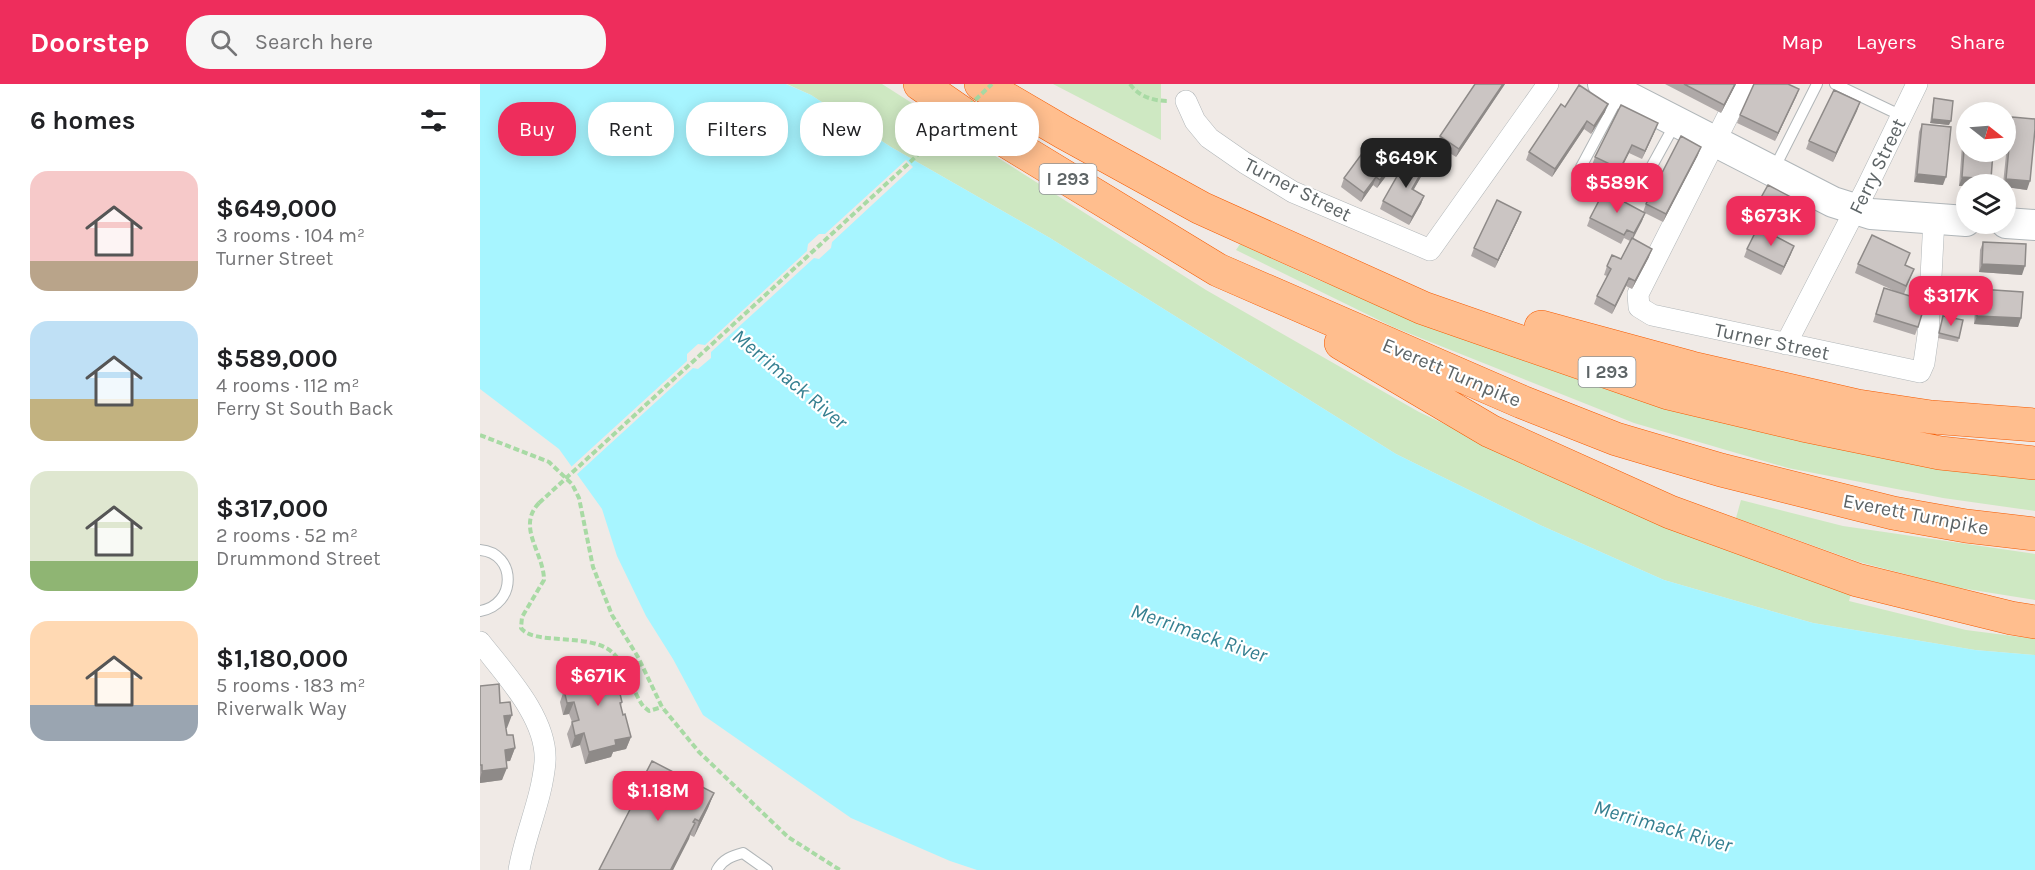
<!DOCTYPE html>
<meta charset="utf-8">
<style>
body{margin:0;font-family:Karla,sans-serif;background:#f6f6f6;color:#202124;height:100vh;display:flex;flex-direction:column;font-size:22px;white-space:nowrap}
*{box-sizing:border-box;margin:0}
p{font-size:20px;color:#757577}
.icon{flex:none;width:33px;height:33px;fill:none;stroke:currentColor;stroke-width:2;stroke-linecap:round;stroke-linejoin:round}
.map{position:relative;flex:1;overflow:hidden}
.side{display:flex;flex-direction:column;background:#fff;width:480px}
.side>*{flex:none}
.hud{position:absolute;left:18px;top:18px;width:570px;height:54px;display:flex;gap:12px}
.needle{width:39px;rotate:107deg}
.tools{position:absolute;left:1476px;top:18px;display:grid;gap:12px}
.tools a{display:grid;place-items:center;width:60px;height:60px;border-radius:50%;background:#fff;box-shadow:0 3px 15px #0003;font-size:30px}
.price{position:absolute;translate:-50% -51px;padding:0 14px;border-radius:12px;background:#ee2d5c;color:#fff;font-size:20px;line-height:39px;filter:drop-shadow(0 2px 3px #0008)}
.price::after{content:'';position:absolute;left:50%;top:36px;width:18px;height:14px;margin-left:-9px;background:inherit;clip-path:polygon(0 0,100% 0,50% 100%)}
.price.on{background:#222;color:#fff}
ul{padding:0;list-style:none}
li{display:flex;align-items:center;gap:18px;height:150px;padding:0 30px}
li span{display:grid;place-items:center;flex:none;width:168px;height:120px;border-radius:18px;color:#555}
li>.icon{margin-inline-start:auto}
span .icon{width:72px;height:72px;fill:#fffc;stroke-width:1}
li b{font-size:26px}
h2{display:flex;justify-content:space-between;align-items:center;height:72px;padding:0 30px;font-size:26px}
.pill{padding:0 21px;border-radius:24px;background:#fff;box-shadow:0 3px 15px #0003;font-size:21px;line-height:54px}
.pill.on{background:#ee2d5c;color:#fff}
header{display:flex;align-items:center;gap:36px;box-sizing:border-box;height:84px;padding:0 30px;background:#ee2d5c;color:#fff}
header strong{font-size:28px}
nav{display:flex;gap:33px;margin-inline-start:auto;font-size:21px}
.search{width:420px;height:54px;background:#f6f6f6;display:flex;align-items:center;gap:15px;box-sizing:border-box;padding:0 21px;border-radius:24px;color:#757577;font-size:22px}
main{display:flex;flex:1;min-height:0}
.map>svg:first-child{display:block}
.green{fill:#cee8c2}
.water{fill:#a7f5ff}
.pier{fill:#f0eae6}
.lines{fill:none;stroke-linecap:round;stroke-linejoin:round}
.lane-casing{stroke:#b1b6b8;stroke-width:12}
.street-casing{stroke:#b1b6b8;stroke-width:22}
.secondary-casing{stroke:#b0b6b9;stroke-width:32}
.highway-casing{stroke:#f65a00;stroke-width:34}
.path{stroke:#a8daa4;stroke-width:4;stroke-dasharray:6 3;stroke-linecap:butt}
.lane{stroke:#fff;stroke-width:10}
.street{stroke:#fff;stroke-width:21}
.secondary{stroke:#fff;stroke-width:30}
.highway{stroke:#ffbe8e;stroke-width:33}
.path-bridge{stroke:#a8daa4;stroke-width:4;stroke-dasharray:6 3;stroke-linecap:butt}
.wall{fill:#afa9a8}
.shaded-wall{fill:#8e8a88}
.building{fill:#cbc5c3;stroke:#8e8a88;stroke-width:1.5}
.labels{text-anchor:middle;stroke-width:4.5;stroke-linejoin:round;paint-order:stroke}
.shield{fill:#fff;stroke:#8e9294;stroke-width:1.5}
.shield-label{font-size:18px;font-weight:bold;fill:#5d6466}
.street-label{font-size:20px;fill:#5d6466;stroke:#fff}
.water-label{font-size:21px;font-style:italic;fill:#357f90;stroke:#fff}
</style>
<header>
<strong>Doorstep</strong>
<div class="search"><svg class="icon" aria-label="search" viewBox="0 0 24 24"><circle cx="10" cy="10" r="6"/><path d="M15 15l6 6"/></svg>Search here</div>
<nav><a>Map</a><a>Layers</a><a>Share</a></nav>
</header>
<main>
<section class="side">
<h2>6 homes<svg class="icon" aria-label="filters" viewBox="0 0 24 24"><path d="M4 7h16M4 17h16"/><circle cx="9" cy="7" r="2"/><circle cx="15" cy="17" r="2"/></svg></h2>
<ul>
<li><span style="background:linear-gradient(#f6c9c9 75%,#b9a48a 0)"><svg class="icon" aria-label="home" viewBox="0 0 24 24"><path d="M3 11l9-7 9 7M6 9v11h12V9"/></svg></span><div><b>$649,000</b><p>3 rooms · 104 m²</p><p>Turner Street</p></div></li>
<li><span style="background:linear-gradient(#bfe0f5 65%,#c2b280 0)"><svg class="icon" aria-label="home" viewBox="0 0 24 24"><path d="M3 11l9-7 9 7M6 9v11h12V9"/></svg></span><div><b>$589,000</b><p>4 rooms · 112 m²</p><p>Ferry St South Back</p></div></li>
<li><span style="background:linear-gradient(#dfe7d0 75%,#8fb573 0)"><svg class="icon" aria-label="home" viewBox="0 0 24 24"><path d="M3 11l9-7 9 7M6 9v11h12V9"/></svg></span><div><b>$317,000</b><p>2 rooms · 52 m²</p><p>Drummond Street</p></div></li>
<li><span style="background:linear-gradient(#ffd9b3 70%,#9aa5b1 0)"><svg class="icon" aria-label="home" viewBox="0 0 24 24"><path d="M3 11l9-7 9 7M6 9v11h12V9"/></svg></span><div><b>$1,180,000</b><p>5 rooms · 183 m²</p><p>Riverwalk Way</p></div></li>
</ul>
</section>
<div class="map">
<svg width="1555" height="786" viewBox="0 0 1555 786">
<rect width="100%" height="100%" fill="#f0eae6"/>
<!-- green -->
<path class="green" d="M307 0H402L726 206 939 328 1145 425 1371 510 1369 517 1486 546 1555 555V571L1495 566 1333 539 1184 496 1060 441 916 370 570 154 411 63 331 11Z
M573 0H681V56Z
M760 160 836 195 1045 276 1417 375 1555 395V427L1463 414 1308 384 1154 339 913 243 756 166Z
M1261 416 1363 442 1555 470V516L1474 503 1379 478 1256 434Z"/>
<!-- water -->
<path class="water" d="M0 0H306L331 11 411 63 570 154 916 370 1060 441 1184 496 1333 539 1495 566 1555 571V786H497L470 777 371 734 223 631 193 575 166 532 137 472 122 425 79 365 0 305Z"/>
<!-- pier -->
<path class="pier" d="M426 76 433 83 352 158 351 164 339 175 334 174 231 268V274L218 285 213 284 95 392 90 384 207 277V270L218 260 225 261 327 167 328 160 339 150H345Z"/>
<g class="lines">
<defs>
<path id="lane" d="M1355 0 1422 32
M1140 10 1101 83 1103 93 1141 111 1157 109 1195 40
M1294 85 1337 0
M1097 105 1103 93
M0 466C37 469 37 521 0 527
M237 786C243 775 252 772 263 769L287 786"/>
<path id="street" d="M1264 0 1158 210 1159 223 1172 231 1440 288 1444 279 1448 251 1454 135
M706 17 715 37 729 54 765 79 813 108 950 166 1068 0
M1306 260 1387 103 1437 0
M0 558C25 590 68 635 65 678 62 715 45 750 39 786"/>
<path id="secondary" d="M1123 0 1353 118 1391 130 1486 137
M1526 139 1555 141"/>
<path id="highway" d="M440 0 498 40 738 186 1042 318 1136 355 1241 386 1413 429 1486 442 1555 450
M501 0 583 48 721 124 943 224 1188 309 1323 341 1460 369 1555 379
M1061 243 1212 284 1378 322 1451 333 1555 341
M861 259 1010 347 1190 428 1377 496 1531 534 1555 538"/>
</defs>
<!-- lane casing -->
<use href="#lane" class="lane-casing"/>
<!-- street casing -->
<use href="#street" class="street-casing"/>
<!-- secondary casing -->
<use href="#secondary" class="secondary-casing"/>
<!-- highway casing -->
<use href="#highway" class="highway-casing"/>
<!-- path -->
<path class="path" d="M650 0C658 12 673 17 688 17
M0 351 69 378 92 400 99 414 113 483 132 531 158 573 182 623 219 668 308 753 360 786
M59 419C36 443 64 469 64 496L42 533 41 544C54 562 112 548 133 569 147 583 152 606 163 622L169 627 182 623"/>
<!-- lane -->
<use href="#lane" class="lane"/>
<!-- street -->
<use href="#street" class="street"/>
<!-- secondary -->
<use href="#secondary" class="secondary"/>
<!-- highway -->
<use href="#highway" class="highway"/>
<!-- path-bridge -->
<path class="path-bridge" d="M59 419 429 79 512 0"/>
</g>
<!-- wall -->
<path class="wall" d="M995 0H1025L976 73 957 61 960 52Z
M1185 0H1256L1241 29Z
M1319 5 1295 57 1257 39 1260 31Z
M1454 14 1469 41 1450 39 1453 19Z
M1380 18 1353 78 1326 65 1329 57Z
M1085 23 1125 28 1111 50 1104 45 1072 93 1046 76 1049 68Z
M1532 33 1547 106 1526 103V100H1523L1529 41Z
M1486 39 1509 100 1479 102 1483 48Z
M1442 40 1463 101 1434 98 1439 48Z
M1175 47 1162 75 1149 69 1137 93 1112 81 1115 73Z
M1218 71 1183 138 1163 128 1166 120Z
M916 74 913 83 897 104 893 101 881 118 861 103 864 94Z
M945 82 942 91 933 106 944 112 941 120 929 141 900 125 903 117Z
M1278 119 1329 132 1319 151 1275 127Z
M1041 128 1038 136 1015 184 991 172 994 164Z
M1165 129 1162 137 1153 155 1169 173 1152 205 1146 202 1132 230 1114 220 1117 212 1127 192 1124 191 1127 182 1141 175 1150 157 1144 154 1141 160 1107 142 1110 134Z
M1503 158 1542 191 1499 188 1500 166Z
M1267 165 1311 170 1301 191 1264 173Z
M1378 180 1434 185 1424 210 1438 243 1435 251 1393 238 1404 204 1417 208 1375 189Z
M1499 205 1541 234 1538 243 1494 240 1496 213Z
M1463 232 1479 254 1478 258 1458 254Z
M90 585H115L142 618 141 622 143 631 151 653 146 665 133 668 131 673 105 680 100 661 91 664 87 650 92 638 89 630 83 631 80 618 84 606 87 605 85 597Z
M0 602 20 619 27 644H26L27 651 35 664 30 677H26L22 696 0 699Z
M158 704 234 709 228 724 214 753 210 751 193 786 152 720Z"/>
<!-- shaded-wall -->
<path class="shaded-wall" d="M1023 0H1025L976 73 979 65Z
M1255 0H1256L1241 29 1244 21Z
M1319 5 1316 13 1295 57 1298 49Z
M1380 18 1377 27 1353 78 1356 69Z
M1128 20 1125 28 1111 50 1114 42Z
M1452 35 1471 37 1469 41 1450 39Z
M1107 37 1104 45 1072 93 1075 85Z
M1178 39 1175 47 1162 75 1165 67Z
M1152 61 1149 69 1137 93 1140 85Z
M1221 63 1218 71 1183 138 1186 130Z
M916 74 913 83 897 104 900 96Z
M945 82 942 91 929 114 932 105Z
M1437 90 1466 93 1463 101 1434 98Z
M896 93 893 101 881 118 884 109Z
M1482 93 1511 95 1509 100H1486V102H1479Z
M1526 95 1550 97 1547 106 1526 103V100H1524Z
M944 112 941 120 929 141 932 133Z
M1332 124 1329 132 1319 151 1322 142Z
M1041 128 1038 136 1015 184 1018 176Z
M1165 129 1162 137 1151 158 1154 149Z
M1314 162 1311 170 1301 191 1304 183Z
M1172 165 1169 173 1152 205 1155 197Z
M1502 180 1545 182 1542 191 1499 188Z
M1149 194 1146 202 1132 230 1135 222Z
M1497 232 1541 234 1538 243 1494 240Z
M94 618 89 630 83 631 87 619Z
M32 631 27 644H19L24 632Z
M104 649 100 661 91 664 95 652Z
M151 653 146 665 133 668 131 673 105 680 109 668 135 656Z
M35 664 30 677 20 678 25 666Z
M27 684 22 696 0 699V694L2 687Z
M234 709 228 724 214 753 219 737Z
M215 735 209 755 193 786H191Z"/>
<!-- building -->
<path class="building" d="M995 0H1023L979 65 960 52Z
M1204 0H1255L1244 21Z
M1274 0H1308L1319 5 1298 49 1260 31Z
M1099 1 1128 20 1114 42 1107 37 1075 85 1049 68 1081 20 1085 23Z
M1354 6 1380 18 1356 69 1329 57Z
M1454 14 1473 17 1471 37 1452 35Z
M1141 21 1178 39 1165 67 1152 61 1140 85 1115 73Z
M1532 33 1555 35V45L1550 97 1526 95Z
M1486 39V68H1513L1511 95 1482 93Z
M1442 40 1471 43 1466 93 1437 90Z
M1201 52 1221 63 1186 130 1166 120Z
M892 56 916 74 900 96 896 93 884 109 864 94Z
M928 73 945 82 932 105 944 112 932 133 903 117Z
M1288 101 1332 124 1322 142 1278 119Z
M1124 107 1165 129 1154 149 1147 146 1144 151 1110 134Z
M1017 116 1041 128 1018 176 994 164Z
M1278 143 1314 162 1304 183 1267 165Z
M1392 151 1430 169 1425 181 1434 185 1426 202 1378 180Z
M1152 154 1172 165 1155 197 1149 194 1135 222 1117 212 1131 185 1127 182 1132 171 1141 175Z
M1503 158 1546 160 1545 182 1502 180Z
M1404 204 1446 217 1438 243 1396 230Z
M1499 205 1543 208 1541 234 1497 232Z
M1463 232 1483 236 1479 254 1459 249Z
M114 580 115 585 133 581 142 618 140 619 143 631 145 630 151 653 135 656 136 661 109 668 104 649 95 652 92 638 99 636 97 629 94 618 87 619 84 606 94 603 90 585Z
M19 600 20 619 30 618 32 631 24 632 27 651H33L35 664 25 666 27 684 2 687V681H0V602Z
M172 677 234 709 219 737 215 735 213 738 215 739 191 785 192 786H119L160 706 158 704Z"/>
<g class="labels">
<!-- shield labels -->
<g class="shield">
<rect x="559.5" y="80" width="57" height="30" rx="4.5"/>
<rect x="1098.5" y="273" width="57" height="30" rx="4.5"/>
</g>
<g class="shield-label">
<text x="588" y="101">I 293</text>
<text x="1127" y="294">I 293</text>
</g>
<!-- street labels -->
<g class="street-label">
<text transform="translate(1397 82) rotate(-64)" y="7">Ferry Street</text>
<text transform="translate(818 105) rotate(27)" y="7">Turner Street</text>
<text transform="translate(1292 257) rotate(12)" y="7">Turner Street</text>
<text transform="translate(972 288) rotate(23)" y="7">Everett Turnpike</text>
<text transform="translate(1436 430) rotate(11)" y="7">Everett Turnpike</text>
</g>
<!-- water labels -->
<g class="water-label">
<text transform="translate(310 295) rotate(40)" y="7">Merrimack River</text>
<text transform="translate(719 549) rotate(19)" y="7">Merrimack River</text>
<text transform="translate(1183 742) rotate(16)" y="7">Merrimack River</text>
</g>
</g>
</svg>
<div class="tools">
<a><svg class="needle" viewBox="-14 -14 28 28"><path d="M0-13l5 13h-10z" fill="#e53935"/><path d="M0 13l5-13h-10z" fill="#757577"/></svg></a>
<a><svg class="icon" aria-label="layers" viewBox="0 0 24 24"><path d="M12 4l9 5-9 5-9-5zM3 14l9 5 9-5"/></svg></a>
</div>
<b class="price on" style="left:926px;top:105px">$649K</b>
<b class="price" style="left:1137px;top:130px">$589K</b>
<b class="price" style="left:1291px;top:163px">$673K</b>
<b class="price" style="left:1471px;top:243px">$317K</b>
<b class="price" style="left:118px;top:623px">$671K</b>
<b class="price" style="left:178px;top:738px">$1.18M</b>
<div class="hud">
<a class="pill on">Buy</a>
<a class="pill">Rent</a>
<a class="pill">Filters</a>
<a class="pill">New</a>
<a class="pill">Apartment</a>
</div>
</div>
</main>
